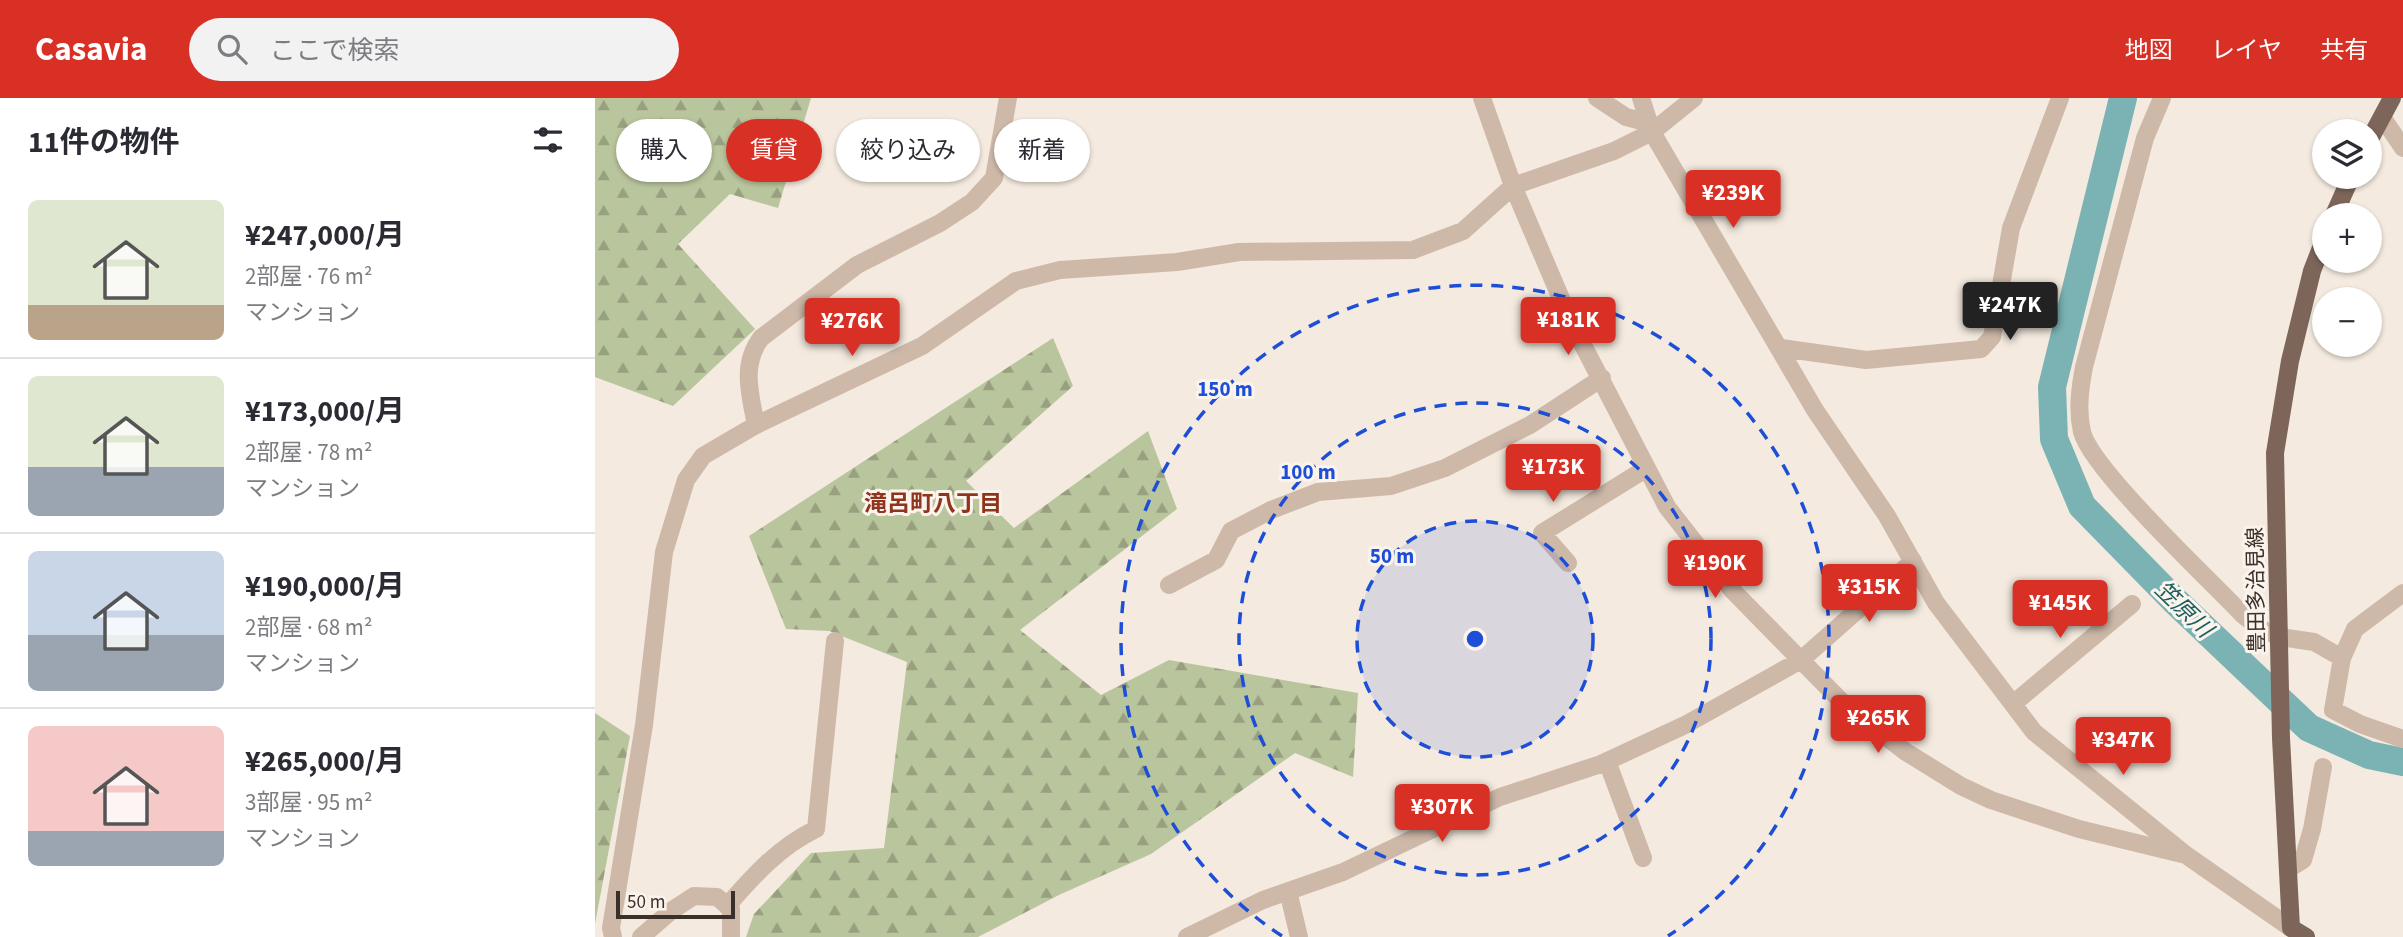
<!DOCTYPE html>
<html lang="ja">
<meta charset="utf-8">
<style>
body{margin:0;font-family:"Source Sans 3","Noto Sans JP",sans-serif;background:#f2f2f3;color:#2b2b33;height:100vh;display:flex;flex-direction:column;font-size:26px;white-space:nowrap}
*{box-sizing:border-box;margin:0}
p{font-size:23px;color:#7c7c81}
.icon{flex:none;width:38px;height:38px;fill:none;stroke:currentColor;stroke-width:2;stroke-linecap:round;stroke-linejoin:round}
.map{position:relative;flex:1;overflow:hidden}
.details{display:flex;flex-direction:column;background:#fff;width:595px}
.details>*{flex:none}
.hud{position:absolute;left:21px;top:21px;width:665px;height:63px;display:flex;gap:14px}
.buttons{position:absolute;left:1717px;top:21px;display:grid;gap:14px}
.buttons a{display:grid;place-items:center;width:70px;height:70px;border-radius:50%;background:#fff;box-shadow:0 2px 5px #0004;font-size:35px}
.scale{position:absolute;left:21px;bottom:18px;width:119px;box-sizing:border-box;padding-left:7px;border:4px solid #3b2f2a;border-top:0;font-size:19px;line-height:24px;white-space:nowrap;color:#3b2f2a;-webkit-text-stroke:5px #fbf4ec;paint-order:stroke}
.price{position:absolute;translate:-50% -60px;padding:0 16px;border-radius:7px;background:#d93025;color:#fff;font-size:23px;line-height:46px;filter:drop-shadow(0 2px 4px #0008)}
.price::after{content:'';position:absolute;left:50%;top:42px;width:21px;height:16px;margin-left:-10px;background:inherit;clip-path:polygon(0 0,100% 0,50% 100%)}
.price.on{background:#222;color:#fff}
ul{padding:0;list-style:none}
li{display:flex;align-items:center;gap:21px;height:175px;padding:0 28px}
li+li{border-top:2px solid #e1e1e2}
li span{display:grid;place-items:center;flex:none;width:196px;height:140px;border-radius:10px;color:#555}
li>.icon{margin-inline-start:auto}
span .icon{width:84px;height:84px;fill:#fffc;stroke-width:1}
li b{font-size:30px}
h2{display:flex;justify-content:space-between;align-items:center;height:84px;padding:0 28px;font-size:30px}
.pill{padding:0 24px;border-radius:32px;background:#fff;box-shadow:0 2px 5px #0004;font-size:24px;line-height:63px}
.pill.on{background:#d93025;color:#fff}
header{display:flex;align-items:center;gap:42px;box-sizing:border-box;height:98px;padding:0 35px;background:#d93025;color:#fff}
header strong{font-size:33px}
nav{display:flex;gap:38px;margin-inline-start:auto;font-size:24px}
.search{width:490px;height:63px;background:#f2f2f3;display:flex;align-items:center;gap:18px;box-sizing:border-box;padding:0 24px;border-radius:38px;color:#7c7c81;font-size:26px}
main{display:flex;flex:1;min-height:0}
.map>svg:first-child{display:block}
.forest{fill:url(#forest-firs)}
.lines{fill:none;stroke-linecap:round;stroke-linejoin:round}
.river{stroke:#7bb3b4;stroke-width:28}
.minor{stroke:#ceb9a9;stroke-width:18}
.tertiary{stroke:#ceb9a9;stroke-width:18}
.primary{stroke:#7d655a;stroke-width:18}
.ring{fill:none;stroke:#1d4ed8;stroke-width:3.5;stroke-dasharray:12 9}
.labels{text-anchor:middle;stroke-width:6;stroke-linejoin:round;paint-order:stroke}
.street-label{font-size:21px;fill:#3b2f2a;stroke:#fbf4ec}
.neighbourhood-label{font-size:23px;font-weight:bold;fill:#8f351d;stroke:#fbf4ec}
.water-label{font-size:23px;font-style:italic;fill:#1c5d60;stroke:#fbf4ec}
.centre{fill:#1d4ed8;stroke:#fbf4ec;stroke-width:3.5}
.ring-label{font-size:21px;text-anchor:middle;font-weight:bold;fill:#1d4ed8;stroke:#fbf4ec;stroke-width:6;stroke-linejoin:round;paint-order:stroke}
</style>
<header>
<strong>Casavia</strong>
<div class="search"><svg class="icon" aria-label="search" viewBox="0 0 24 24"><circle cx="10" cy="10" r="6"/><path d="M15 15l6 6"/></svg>ここで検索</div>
<nav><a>地図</a><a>レイヤ</a><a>共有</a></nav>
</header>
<main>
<section class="details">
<h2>11件の物件<svg class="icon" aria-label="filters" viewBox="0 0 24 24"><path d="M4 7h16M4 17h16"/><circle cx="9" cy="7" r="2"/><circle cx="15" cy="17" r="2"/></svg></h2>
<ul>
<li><span style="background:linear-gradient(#dfe7d0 75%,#b9a48a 0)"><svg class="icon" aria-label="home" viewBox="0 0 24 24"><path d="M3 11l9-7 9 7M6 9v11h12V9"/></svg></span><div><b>¥247,000/月</b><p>2部屋 · 76 m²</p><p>マンション</p></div></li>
<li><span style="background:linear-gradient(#dfe7d0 65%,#9aa5b1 0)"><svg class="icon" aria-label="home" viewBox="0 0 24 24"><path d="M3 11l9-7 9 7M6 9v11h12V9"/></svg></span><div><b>¥173,000/月</b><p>2部屋 · 78 m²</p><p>マンション</p></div></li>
<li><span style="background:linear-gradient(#c9d6e8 60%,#9aa5b1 0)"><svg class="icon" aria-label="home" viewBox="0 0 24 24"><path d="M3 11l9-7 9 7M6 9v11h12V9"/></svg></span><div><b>¥190,000/月</b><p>2部屋 · 68 m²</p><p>マンション</p></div></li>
<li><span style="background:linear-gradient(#f6c9c9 75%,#9aa5b1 0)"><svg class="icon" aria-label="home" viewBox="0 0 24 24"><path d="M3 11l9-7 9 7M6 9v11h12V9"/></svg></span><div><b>¥265,000/月</b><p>3部屋 · 95 m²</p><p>マンション</p></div></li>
</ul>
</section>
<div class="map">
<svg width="1808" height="839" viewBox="0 0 1808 839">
<defs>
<pattern id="forest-firs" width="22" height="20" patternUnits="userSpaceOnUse" patternTransform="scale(1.75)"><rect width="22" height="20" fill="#b9c59d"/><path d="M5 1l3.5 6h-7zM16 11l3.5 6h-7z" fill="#98a080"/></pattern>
</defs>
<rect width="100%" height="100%" fill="#f4eadf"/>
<!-- forest -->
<path class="forest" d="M0 0H216L183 110 135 96 83 146 160 231 78 308 0 279Z
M458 240 478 288 371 383 419 430 553 333 582 411 425 532 506 597 574 562 763 595 758 679 700 655 556 756 466 796 383 839H151L159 816 216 755 289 750 312 564 234 533 191 531 154 438Z
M0 615 35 638 0 826Z"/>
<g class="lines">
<!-- river -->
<path class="river" d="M1528 0 1457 289 1459 341 1487 408 1579 502 1714 630 1774 657 1808 664"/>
<!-- minor -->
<path class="minor" d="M887 0 918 88 976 224 1072 409 1137 492 1250 607 1311 654 1366 688 1396 702 1484 731 1591 757
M1002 0 1031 19 1054 25
M1046 0 1057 34 1220 312 1292 418 1341 505 1439 634 1591 757 1696 830
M1567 0 1550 40 1489 269C1485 290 1482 312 1487 334 1497 372 1614 481 1647 516L1664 530 1685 539 1719 544 1747 560
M1787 19 1808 50
M1186 250 1271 262 1386 251 1397 239 1416 130 1465 0
M161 327C155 296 146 267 166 240L262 167 345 125 377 104 399 80 413 0
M973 465 947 435 1052 370
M574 487 621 462 636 433 676 412 723 394 796 388 850 370 935 327 1007 280
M1808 495 1760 531 1747 560 1738 612 1765 626 1808 641
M1418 606 1537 506
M1012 663 1048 760
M1693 771 1708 762 1717 731 1728 669
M693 793 704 839
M132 808C159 777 184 749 221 731L240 543
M18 839 16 830 49 627 69 454 91 382 108 358 161 327 327 248 421 183 465 172 582 164 644 154 818 152 868 133 918 88 1019 53 1057 34 1099 0
M592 839 668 802 748 774 905 699 1006 666 1090 627 1206 562 1318 463"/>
<!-- tertiary -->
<path class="tertiary" d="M46 839 76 813 99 798 122 799 136 811V839"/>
<!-- primary -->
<path class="primary" d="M1774 43 1797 0
M1739 117 1756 79
M1711 839 1696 830 1686 640 1680 355 1695 263 1717 173 1729 142"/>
</g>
<!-- distance rings -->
<circle cx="880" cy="541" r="118" fill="#1d4ed8" fill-opacity=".12"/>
<g class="ring">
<circle cx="880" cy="541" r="118"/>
<circle cx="880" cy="541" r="236"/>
<path d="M687 838A354 354 0 1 1 1073 838"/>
</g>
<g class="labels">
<!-- street labels -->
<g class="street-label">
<text transform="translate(1661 492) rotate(-91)" y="7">豊田多治見線</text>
</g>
<!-- neighbourhood labels -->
<g class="neighbourhood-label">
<text x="338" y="413">滝呂町八丁目</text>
</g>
<!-- water labels -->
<g class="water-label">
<text transform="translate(1589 511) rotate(44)" y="8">笠原川</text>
</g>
</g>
<circle cx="880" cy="541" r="10" class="centre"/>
<g class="ring-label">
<text x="630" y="298">150 m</text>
<text x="713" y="381">100 m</text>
<text x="797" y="465">50 m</text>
</g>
</svg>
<div class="buttons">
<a><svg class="icon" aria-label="layers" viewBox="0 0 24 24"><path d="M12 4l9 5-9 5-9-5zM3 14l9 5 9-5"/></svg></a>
<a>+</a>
<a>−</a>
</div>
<div class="scale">50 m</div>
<b class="price" style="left:1138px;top:132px">¥239K</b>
<b class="price on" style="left:1415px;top:244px">¥247K</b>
<b class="price" style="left:973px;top:259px">¥181K</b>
<b class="price" style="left:257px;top:260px">¥276K</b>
<b class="price" style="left:958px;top:406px">¥173K</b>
<b class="price" style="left:1120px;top:502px">¥190K</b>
<b class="price" style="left:1274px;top:526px">¥315K</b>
<b class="price" style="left:1465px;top:542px">¥145K</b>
<b class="price" style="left:1283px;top:657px">¥265K</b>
<b class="price" style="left:1528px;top:679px">¥347K</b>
<b class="price" style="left:847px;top:746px">¥307K</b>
<div class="hud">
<a class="pill">購入</a>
<a class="pill on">賃貸</a>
<a class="pill">絞り込み</a>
<a class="pill">新着</a>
</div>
</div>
</main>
